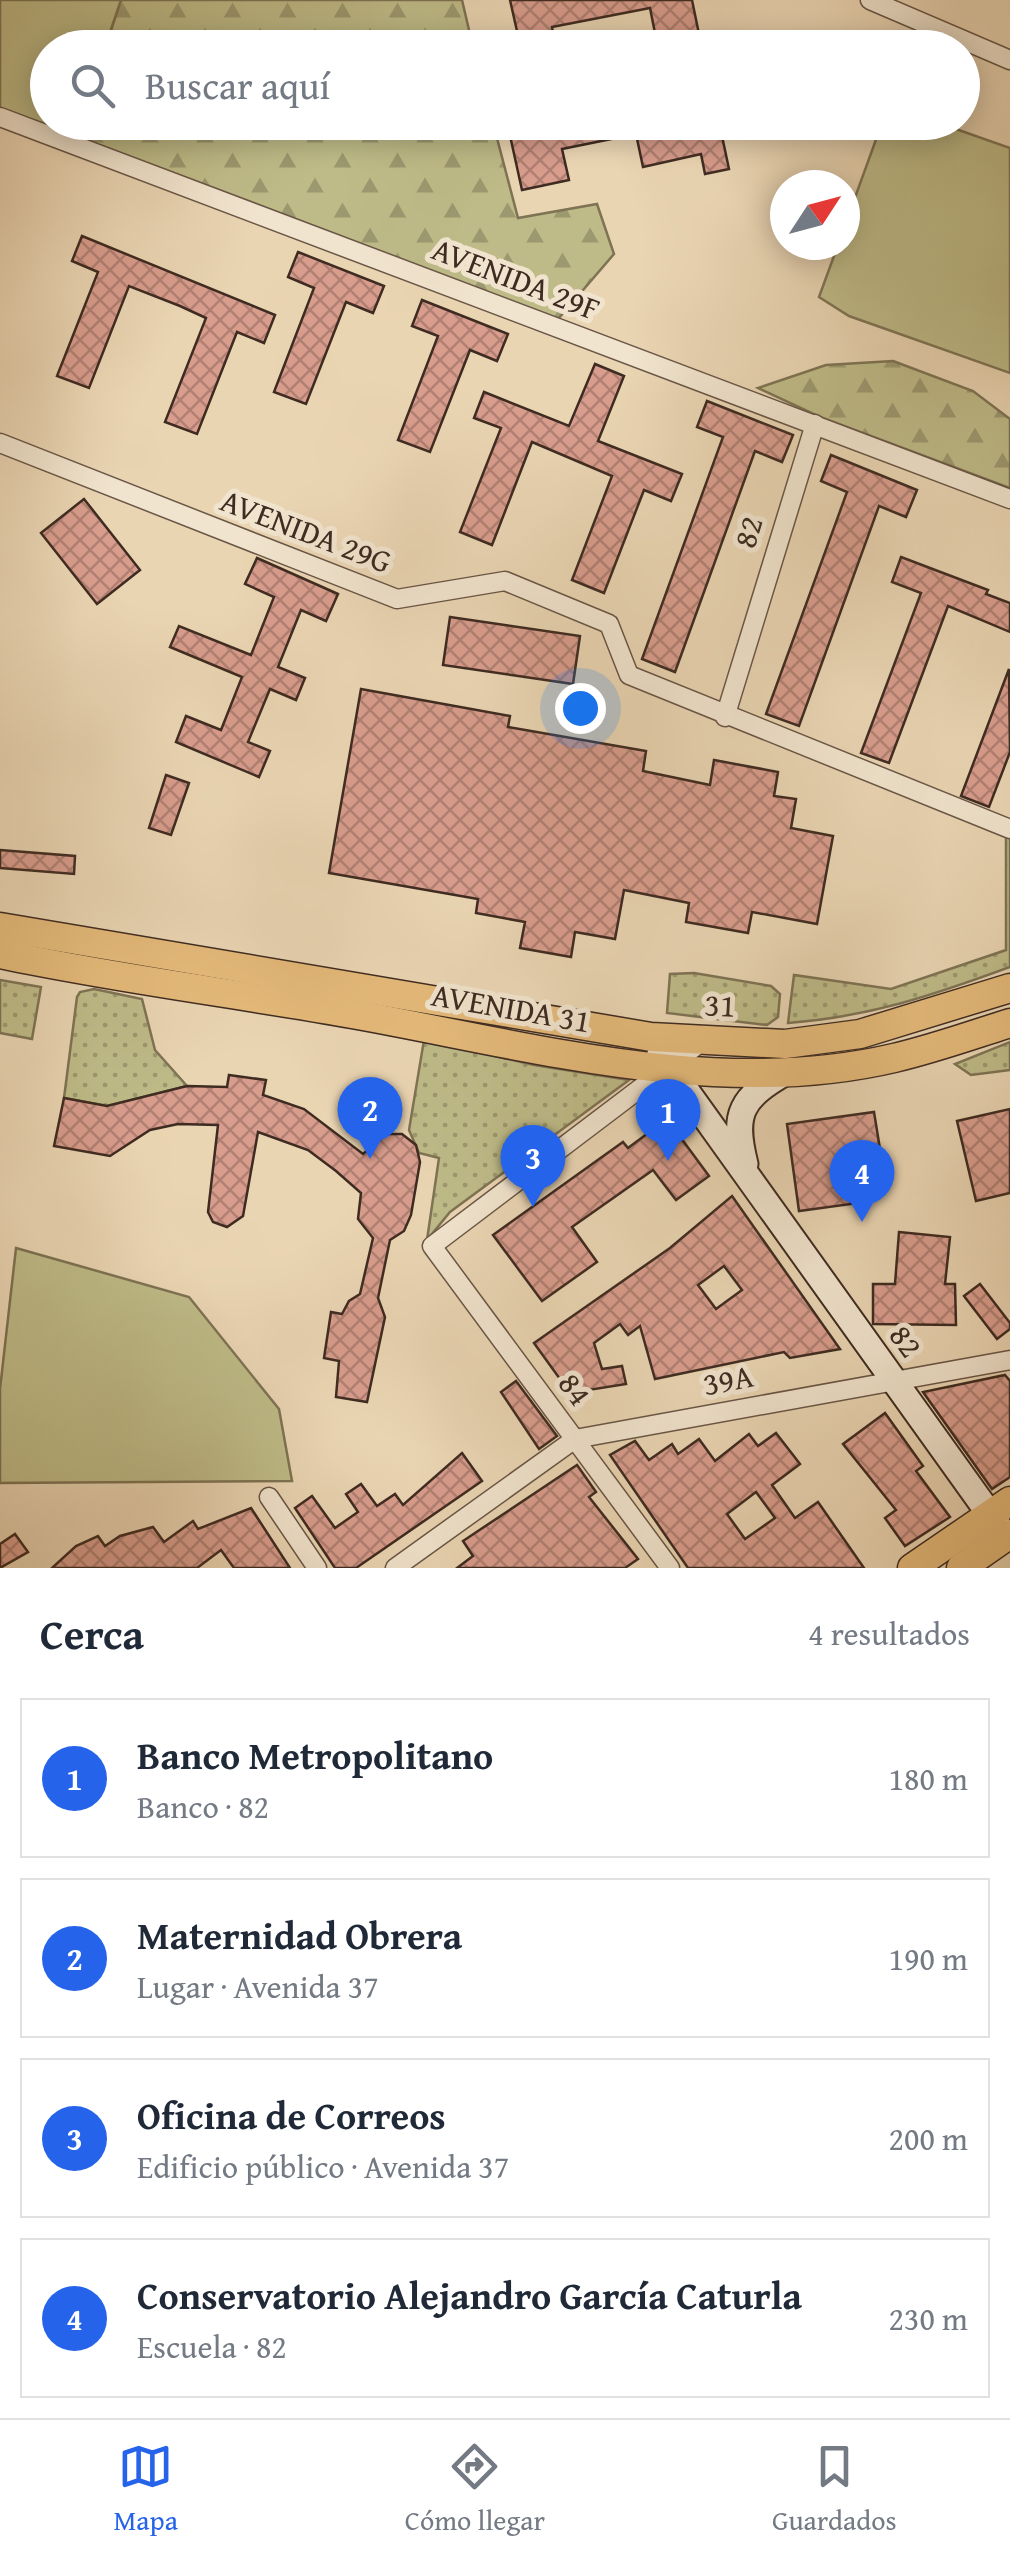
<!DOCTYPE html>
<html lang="es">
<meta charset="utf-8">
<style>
body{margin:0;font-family:"Gentium Book Plus",serif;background:#f2f2f3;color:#1f2937}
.compass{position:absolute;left:770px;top:170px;width:90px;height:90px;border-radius:50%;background:#fff;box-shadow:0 5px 25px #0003;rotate:54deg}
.you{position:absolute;left:580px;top:708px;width:35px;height:35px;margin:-25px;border:8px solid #fff;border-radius:50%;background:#1a73e8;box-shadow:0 0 0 15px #1a73e833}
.badge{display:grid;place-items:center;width:65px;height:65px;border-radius:50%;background:#2563eb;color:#fff;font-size:32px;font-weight:700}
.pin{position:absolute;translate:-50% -82px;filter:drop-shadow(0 2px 5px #0008)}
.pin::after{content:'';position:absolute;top:52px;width:35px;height:30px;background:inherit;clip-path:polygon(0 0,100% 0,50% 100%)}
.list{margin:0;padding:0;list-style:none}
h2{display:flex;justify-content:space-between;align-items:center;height:130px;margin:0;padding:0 40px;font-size:42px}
h2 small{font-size:32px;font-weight:400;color:#747a83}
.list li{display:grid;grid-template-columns:65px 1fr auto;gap:30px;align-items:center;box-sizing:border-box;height:160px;margin:0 20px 20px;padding:0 20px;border:2px solid #e0e1e3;border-radius:0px}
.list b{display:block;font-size:38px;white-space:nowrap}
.list p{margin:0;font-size:32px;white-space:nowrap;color:#747a83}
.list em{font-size:32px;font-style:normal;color:#747a83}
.icon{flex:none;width:55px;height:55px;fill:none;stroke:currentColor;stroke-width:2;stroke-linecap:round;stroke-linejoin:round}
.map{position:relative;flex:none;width:1010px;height:1568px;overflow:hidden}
.search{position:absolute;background:#fff;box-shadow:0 5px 25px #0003;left:30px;right:30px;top:30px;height:110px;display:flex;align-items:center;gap:25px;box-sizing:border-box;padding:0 35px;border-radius:55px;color:#747a83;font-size:38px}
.sheet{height:850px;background:#fff}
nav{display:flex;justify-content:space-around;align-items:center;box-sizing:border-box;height:140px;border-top:2px solid #e0e1e3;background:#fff;font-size:28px;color:#747a83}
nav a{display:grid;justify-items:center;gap:5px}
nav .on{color:#2563eb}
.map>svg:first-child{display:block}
</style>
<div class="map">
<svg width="1010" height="1568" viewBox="0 0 1010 1568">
<defs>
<pattern id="grass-dots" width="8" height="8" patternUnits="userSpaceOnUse" patternTransform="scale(2.5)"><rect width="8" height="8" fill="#bebb88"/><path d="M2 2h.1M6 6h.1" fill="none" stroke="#9c986f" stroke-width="1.8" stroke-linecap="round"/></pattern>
<pattern id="forest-firs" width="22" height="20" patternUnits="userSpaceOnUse" patternTransform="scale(2.5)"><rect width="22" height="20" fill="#bebb88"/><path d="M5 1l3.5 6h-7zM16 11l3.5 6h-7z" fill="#9c986f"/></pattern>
<pattern id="building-cross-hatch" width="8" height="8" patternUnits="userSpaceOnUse" patternTransform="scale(2.5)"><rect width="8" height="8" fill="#d99d8d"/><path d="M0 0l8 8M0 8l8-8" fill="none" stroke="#b18073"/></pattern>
</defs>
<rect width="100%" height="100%" fill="#ead5b3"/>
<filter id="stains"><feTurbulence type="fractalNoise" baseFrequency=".002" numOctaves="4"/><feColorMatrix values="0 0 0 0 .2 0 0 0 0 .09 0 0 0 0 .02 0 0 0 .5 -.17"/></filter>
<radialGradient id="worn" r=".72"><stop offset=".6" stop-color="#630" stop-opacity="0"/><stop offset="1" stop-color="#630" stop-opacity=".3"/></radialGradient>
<g fill="url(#grass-dots)" stroke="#7e7354" stroke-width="2.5">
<path d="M1006 827 1010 829V967C934 995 869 1017 788 1023L794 975 891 989 1006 950Z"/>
<path d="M694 973 771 986 780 994 778 1017 767 1025 667 1013 670 974Z"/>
<path d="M0 980 41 987 32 1039 0 1033Z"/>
<path d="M94 989 142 999 155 1050 187 1086 107 1106 64 1098 77 997 80 992Z"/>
<path d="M424 1040 534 1065 629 1080 450 1212 427 1240 439 1158 419 1153 409 1130Z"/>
<path d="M1010 1042V1070L971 1075 955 1064Z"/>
</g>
<g fill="url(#forest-firs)" stroke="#7e7354" stroke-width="2.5">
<path d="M121 0H462L473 47 105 48Z"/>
<path d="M79 123H493L518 218 597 204 614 254 553 325 72 144Z"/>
<path d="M893 361 973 391 1010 419V488L820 417 758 388 826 365Z"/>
</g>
<g fill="#bebb88" stroke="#7e7354" stroke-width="2.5">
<path d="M0 0H121L105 47 48 48V122L79 123 72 144 0 116Z"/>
<path d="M882 123H939L1010 148V373L849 316 819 297 838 245H845V225Z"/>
<path d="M16 1248 189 1297 279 1409 292 1481 0 1483V1389Z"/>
</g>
<g fill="url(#building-cross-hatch)" stroke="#3e2b21" stroke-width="2.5" fill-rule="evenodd">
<path d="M510 0H692L699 34 710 32 713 48H658L650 8 552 27 556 48H468L467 41 517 31Z"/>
<path d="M507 122H571L572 129 603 122H719L729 169 705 174 701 154 643 167 636 134 562 149 569 180 522 190Z"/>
<path d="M82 236 275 315 264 343 237 332 197 434 165 422 206 318 180 306 129 286 89 388 57 376 98 272 72 261Z"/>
<path d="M298 252 384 286 373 313 346 302 306 404 274 392 314 288 288 277Z"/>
<path d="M422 300 508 334 497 361 470 350 430 452 398 440 438 336 412 326Z"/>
<path d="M595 364 624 376 598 441 682 474 671 501 644 490 604 593 572 580 612 476 532 442 492 545 460 532 501 428 474 418 484 392 569 426Z"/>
<path d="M707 401 793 435 782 462 755 451 675 672 642 659 723 437 697 427Z"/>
<path d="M831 455 917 490 906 517 879 506 799 726 766 714 847 492 821 481Z"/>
<path d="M84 499 140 570 97 604 41 533Z"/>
<path d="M901 557 988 590 986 594 1010 603V632L948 606 889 763 861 753 921 593 892 582Z"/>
<path d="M257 558 338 594 326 621 301 610 278 667 305 678 296 700 270 689 248 742 270 751 259 777 176 742 186 716 221 730 242 677 170 647 179 626 251 655 274 597 245 584Z"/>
<path d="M450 617 580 636 573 684 443 665Z"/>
<path d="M1009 669 1010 752 989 807 961 796Z"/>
<path d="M361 689 510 716 508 727 646 751 643 771 710 785 714 760 778 772 774 796 796 799 791 828 833 836 817 924 752 912 748 933 686 922 689 903 624 890 615 939 575 932 571 957 520 948 525 922 476 913 478 899 329 873Z"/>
<path d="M166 775 189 783 171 835 149 828Z"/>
<path d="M0 850 75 856 74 874 0 868Z"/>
<path d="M229 1075 266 1080 263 1095 304 1109 363 1154 386 1134H402L416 1145 420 1162 411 1215 404 1231 390 1240 378 1298 385 1317 367 1402 336 1397 339 1361 324 1358 331 1312 342 1314 349 1301 360 1294 373 1238 358 1219 361 1193 336 1171 308 1150 258 1132 243 1216 227 1227 213 1222 208 1212 218 1125 178 1124 150 1130 110 1156 54 1146 64 1098 107 1106 187 1086 227 1087Z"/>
<path d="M1010 1109V1193L976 1201 957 1121Z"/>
<path d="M874 1112 880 1149 844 1154 851 1204 799 1211 787 1124Z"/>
<path d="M667 1119 709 1176 676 1200 653 1170 572 1227 597 1262 542 1301 493 1235 623 1142 628 1148Z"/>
<path d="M732 1196 840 1349 790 1358 784 1352 655 1379 640 1326 628 1335 620 1324 594 1343 602 1369 622 1366 626 1384 570 1393 534 1343 670 1248ZM724 1266 742 1290 716 1309 698 1285Z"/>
<path d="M899 1232 950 1237 945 1284H955L956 1325 873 1324V1284H895Z"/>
<path d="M980 1284 1010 1323V1329L997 1339 964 1296Z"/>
<path d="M1005 1375 1010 1381V1477L992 1489 923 1392Z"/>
<path d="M516 1381 557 1436 539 1449 501 1392Z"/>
<path d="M885 1413 923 1466 916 1471 950 1517 905 1546 885 1518 896 1510 843 1444Z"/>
<path d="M776 1433 800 1464 772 1485 795 1518 818 1502 864 1568H688L610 1455 635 1441 649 1460 672 1444 678 1454 699 1439 715 1461 749 1434 758 1446ZM756 1492 775 1518 745 1539 727 1514Z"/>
<path d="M462 1453 482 1481 356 1568H335L295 1508 312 1496 335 1528 358 1512 346 1494 361 1484 377 1506 395 1494 403 1505Z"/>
<path d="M577 1465 596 1492 589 1497 638 1559 625 1568H457L473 1556 463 1541Z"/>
<path d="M251 1508 290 1568H234L221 1550 197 1568H52L76 1546 98 1536 105 1546 120 1536 153 1527 164 1542 193 1521 198 1529Z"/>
<path d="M15 1534 28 1552 0 1568V1544Z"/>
</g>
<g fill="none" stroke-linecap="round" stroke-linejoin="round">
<g stroke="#695646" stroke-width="21">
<g id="street">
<path d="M870 0 1010 60"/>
<path d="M0 117 1010 499"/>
<path d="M0 443 397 599 505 581 609 624 629 675 1010 829"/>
<path d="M725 717 815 424"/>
<path d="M269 1497 317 1568"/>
<path d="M395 1568 575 1439 1010 1360"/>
<path d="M670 1568 432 1246 704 1040"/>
</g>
</g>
<g stroke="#3e2b21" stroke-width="29">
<g id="secondary">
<path d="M660 1054 1001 1530"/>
<path d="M745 1164C732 1113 741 1098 786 1072"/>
</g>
</g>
<g stroke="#3e2b21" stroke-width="31">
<g id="primary">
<path d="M0 927 651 1037 785 1044 860 1034 1010 988"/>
<path d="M0 954C117 979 235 993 352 1014 527 1045 715 1100 894 1058 933 1049 972 1035 1010 1023"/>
<path d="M912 1568 1010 1501"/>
<path d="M961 1568 1010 1534"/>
</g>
</g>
<use href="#street" stroke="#f1e4ce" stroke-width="18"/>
<use href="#secondary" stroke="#f1e4ce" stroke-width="25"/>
<use href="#primary" stroke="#e5ba7a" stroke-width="28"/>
</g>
<g text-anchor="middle" stroke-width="10" stroke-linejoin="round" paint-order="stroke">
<g font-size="32" fill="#3e2b21" stroke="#f1e4ce">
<text transform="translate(516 279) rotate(21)" y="11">AVENIDA 29F</text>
<text transform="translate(306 531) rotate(21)" y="11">AVENIDA 29G</text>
<text transform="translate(748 532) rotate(-73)" y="11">82</text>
<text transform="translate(720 1005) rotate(3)" y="11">31</text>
<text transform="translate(511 1008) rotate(10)" y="11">AVENIDA 31</text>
<text transform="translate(906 1341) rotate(54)" y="11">82</text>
<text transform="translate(728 1380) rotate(-11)" y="11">39A</text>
<text transform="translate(575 1389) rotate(54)" y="11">84</text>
</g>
</g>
<rect width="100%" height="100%" filter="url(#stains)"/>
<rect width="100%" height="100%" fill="url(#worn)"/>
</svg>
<svg class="compass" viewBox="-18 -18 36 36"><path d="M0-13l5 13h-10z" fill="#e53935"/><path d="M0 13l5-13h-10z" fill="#747a83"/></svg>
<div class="you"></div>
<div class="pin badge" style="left:668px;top:1161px">1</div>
<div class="pin badge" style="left:370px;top:1159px">2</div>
<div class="pin badge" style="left:533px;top:1207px">3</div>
<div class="pin badge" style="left:862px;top:1222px">4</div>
<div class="search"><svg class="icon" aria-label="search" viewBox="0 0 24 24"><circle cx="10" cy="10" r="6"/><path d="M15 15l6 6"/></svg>Buscar aquí</div>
</div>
<section class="sheet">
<h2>Cerca<small>4 resultados</small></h2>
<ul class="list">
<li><span class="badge">1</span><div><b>Banco Metropolitano</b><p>Banco · 82</p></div><em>180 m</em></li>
<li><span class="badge">2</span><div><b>Maternidad Obrera</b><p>Lugar · Avenida 37</p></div><em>190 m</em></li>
<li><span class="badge">3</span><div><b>Oficina de Correos</b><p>Edificio público · Avenida 37</p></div><em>200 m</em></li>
<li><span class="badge">4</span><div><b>Conservatorio Alejandro García Caturla</b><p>Escuela · 82</p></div><em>230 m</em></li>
</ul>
</section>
<nav>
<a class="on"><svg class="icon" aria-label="map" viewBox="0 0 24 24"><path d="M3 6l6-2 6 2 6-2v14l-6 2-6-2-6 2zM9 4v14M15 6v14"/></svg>Mapa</a>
<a><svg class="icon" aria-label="directions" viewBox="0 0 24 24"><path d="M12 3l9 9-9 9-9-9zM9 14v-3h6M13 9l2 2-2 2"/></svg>Cómo llegar</a>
<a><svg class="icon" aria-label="saved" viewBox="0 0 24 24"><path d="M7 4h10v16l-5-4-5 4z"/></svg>Guardados</a>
</nav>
